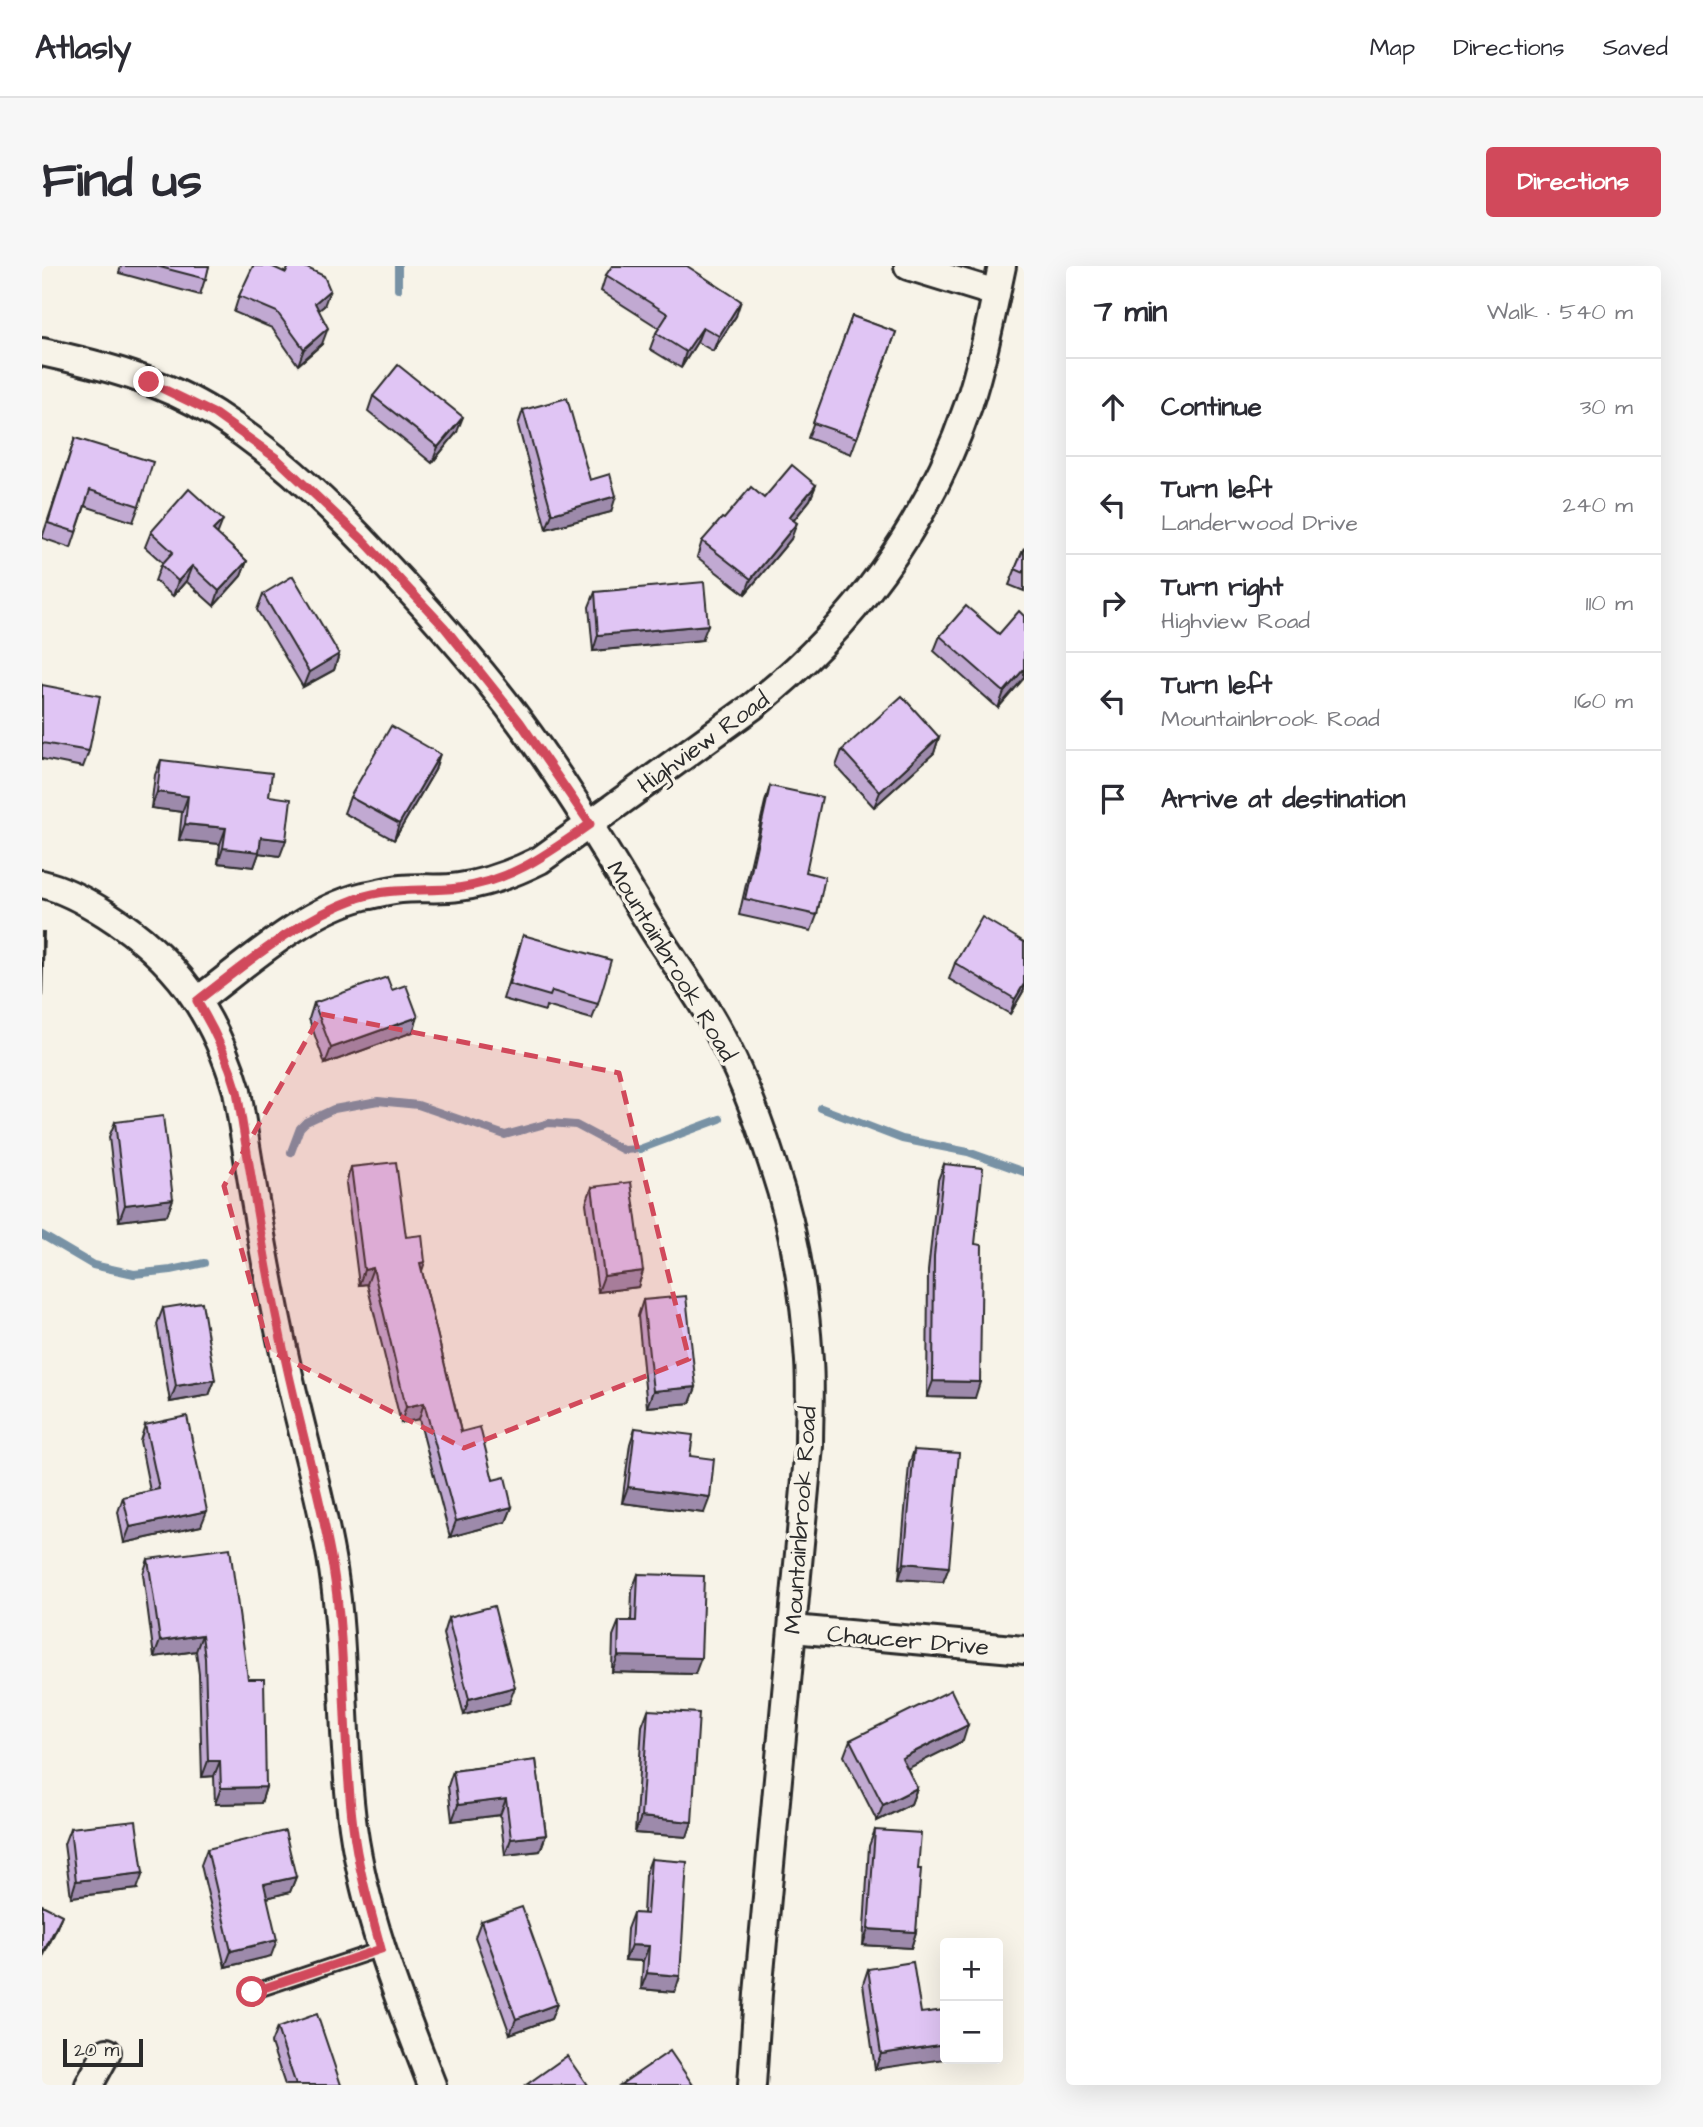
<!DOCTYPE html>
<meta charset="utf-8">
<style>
body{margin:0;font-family:"Architects Daughter",sans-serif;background:#f7f7f7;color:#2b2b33}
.controls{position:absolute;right:21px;bottom:21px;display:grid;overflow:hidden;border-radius:7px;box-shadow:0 7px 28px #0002}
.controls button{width:63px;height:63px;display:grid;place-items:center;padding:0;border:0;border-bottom:2px solid #e1e1e2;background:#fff;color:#2b2b33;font:35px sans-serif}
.scale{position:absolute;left:21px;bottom:18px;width:80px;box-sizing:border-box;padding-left:7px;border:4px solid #2b2b2b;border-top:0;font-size:19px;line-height:24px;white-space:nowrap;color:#2b2b2b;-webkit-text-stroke:5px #f7f3e8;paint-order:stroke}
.stop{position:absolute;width:21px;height:21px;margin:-16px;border:5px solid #d1495b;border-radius:50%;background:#fff}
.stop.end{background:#d1495b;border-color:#fff;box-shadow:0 2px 7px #0008}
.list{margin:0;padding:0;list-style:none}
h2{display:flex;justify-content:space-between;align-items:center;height:91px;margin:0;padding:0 28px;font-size:30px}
h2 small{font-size:23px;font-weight:400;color:#7c7c81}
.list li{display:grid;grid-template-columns:46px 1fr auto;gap:21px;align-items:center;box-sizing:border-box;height:98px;padding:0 28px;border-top:2px solid #e1e1e2}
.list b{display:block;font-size:26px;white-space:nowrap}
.list p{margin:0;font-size:23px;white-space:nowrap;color:#7c7c81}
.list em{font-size:23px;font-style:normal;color:#7c7c81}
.icon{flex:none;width:38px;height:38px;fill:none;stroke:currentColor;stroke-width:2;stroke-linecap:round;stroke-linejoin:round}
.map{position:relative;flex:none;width:982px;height:1819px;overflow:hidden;border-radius:7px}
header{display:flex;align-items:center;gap:42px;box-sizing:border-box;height:98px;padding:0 35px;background:#fff;border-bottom:2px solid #e1e1e2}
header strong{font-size:33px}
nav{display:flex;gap:38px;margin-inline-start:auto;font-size:24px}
.intro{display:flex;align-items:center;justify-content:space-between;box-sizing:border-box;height:168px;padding:0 42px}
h1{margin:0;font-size:49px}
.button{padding:18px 32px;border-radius:7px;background:#d1495b;color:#fff;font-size:24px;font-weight:700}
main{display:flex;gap:42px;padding:0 42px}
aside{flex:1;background:#fff;border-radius:7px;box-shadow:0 7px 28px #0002}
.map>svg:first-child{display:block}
</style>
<header>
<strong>Atlasly</strong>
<nav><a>Map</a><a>Directions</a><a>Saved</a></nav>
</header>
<div class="intro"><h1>Find us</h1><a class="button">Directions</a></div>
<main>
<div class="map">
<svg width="982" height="1819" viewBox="0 0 982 1819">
<rect width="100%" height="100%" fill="#f7f3e8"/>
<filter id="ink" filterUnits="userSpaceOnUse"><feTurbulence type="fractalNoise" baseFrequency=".0143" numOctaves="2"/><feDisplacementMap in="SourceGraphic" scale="14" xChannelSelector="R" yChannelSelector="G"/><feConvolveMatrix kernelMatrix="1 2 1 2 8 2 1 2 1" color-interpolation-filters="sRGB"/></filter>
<g filter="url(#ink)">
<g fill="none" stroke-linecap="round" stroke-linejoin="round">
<g stroke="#7892a5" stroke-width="8">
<path d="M356 0V23"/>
<path d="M779 842 860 873 926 886 982 906"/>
<path d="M249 886 258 862 264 856 292 843 336 835 376 839 463 869 507 857 534 859 581 884 598 883 678 853"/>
<path d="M0 969 51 999 92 1008 129 1004 162 997"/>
</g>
<g stroke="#2b2b2b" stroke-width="18">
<path id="service" d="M210 1726 339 1683"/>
</g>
<g stroke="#2b2b2b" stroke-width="32">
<g id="minor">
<path d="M866 0 954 27"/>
<path d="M0 86C60 99 121 115 173 148 237 189 293 243 344 299 391 349 437 400 478 456 525 519 564 586 605 653 627 690 653 723 674 761 698 804 716 852 731 899 752 961 763 1030 767 1095 769 1123 767 1152 767 1180L716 1728 710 1819"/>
<path d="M0 618C22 623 45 636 64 648 133 692 172 746 195 825 210 916 224 1007 244 1096 259 1165 280 1233 291 1303 304 1388 299 1476 311 1561 324 1653 357 1733 390 1819"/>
<path d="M155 735C203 699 263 644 322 630 334 628 347 624 359 623 378 621 398 624 417 621 446 617 472 607 498 594L711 440C810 362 885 260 926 140 941 95 950 47 960 0"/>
<path d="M751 1363 982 1384"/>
<path d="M47 1819 65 1786"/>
</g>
</g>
<use href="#service" stroke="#f7f3e8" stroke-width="12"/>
<use href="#minor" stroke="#f7f3e8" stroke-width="26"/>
</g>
<g fill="#c1a9d2" stroke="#2b2b2b" stroke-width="2">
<path d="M79 0H167L158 29 77 7Z"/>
<path d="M564 9 694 50 671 85 655 76 639 102 608 83 614 67 617 62 559 25Z"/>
<path d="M197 30 282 40 277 44 280 78 256 99 230 62 192 46Z"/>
<path d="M810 50 854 66 809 188 766 172Z"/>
<path d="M331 130 415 166 390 197 326 145Z"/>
<path d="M481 144 548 214 569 246 504 263 476 159Z"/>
<path d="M33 172 97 240 91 256 43 240 29 282 0 272Z"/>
<path d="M774 219 768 234 751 255 749 273 703 328 655 291 660 275 682 253 722 232Z"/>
<path d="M109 266 176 269 205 295 199 310 172 340 144 315 131 330 113 315 119 299 121 297 103 281Z"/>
<path d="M982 282V325L967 319Z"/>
<path d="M553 326 660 374 551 385 547 341Z"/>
<path d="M221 328 297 388 292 404 261 421 215 344Z"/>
<path d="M898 370 982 412 956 442 892 385Z"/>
<path d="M0 419 47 485 41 501 0 493Z"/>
<path d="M897 471 892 487 832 541 794 500 800 484Z"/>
<path d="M119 494 227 530 238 590 217 587 212 601 176 597 178 578 137 574 140 546 109 542 113 509Z"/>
<path d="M393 504 352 574 302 547 308 531Z"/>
<path d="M728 520 764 606 775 649 769 665 697 649 723 536Z"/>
<path d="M481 669 556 738 550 753 504 740 503 745 461 733Z"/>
<path d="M913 697 982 724 968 748 907 713Z"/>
<path d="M350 724 371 766 283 798 267 753 272 737Z"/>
<path d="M73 856 131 933 125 949 77 955 67 871Z"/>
<path d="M902 898 933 978V1132L885 1131 886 1005 896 914Z"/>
<path d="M309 901 364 971 380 1005 419 1166 470 1241 464 1256 408 1271 377 1153 359 1157 325 1018 317 1019 304 917Z"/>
<path d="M550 921 601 1005 596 1021 556 1026 544 937Z"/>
<path d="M601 1034 654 1121 648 1137 605 1141 596 1050Z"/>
<path d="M121 1042 173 1114 167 1129 128 1136 115 1058Z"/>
<path d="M103 1159 159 1260 82 1277 76 1246 81 1231 108 1225 98 1175Z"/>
<path d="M593 1162 648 1190 662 1247 580 1237 588 1178Z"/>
<path d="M872 1184 907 1301 901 1316 857 1313 867 1199Z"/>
<path d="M106 1293 206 1413 224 1521 219 1537 173 1538 172 1510 160 1511 157 1408 154 1385 112 1391 101 1308Z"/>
<path d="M596 1308 653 1408 570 1406 571 1370 577 1355H589L590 1324Z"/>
<path d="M406 1352 467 1437 422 1449 401 1368Z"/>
<path d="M606 1444 645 1571 593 1567 600 1460Z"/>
<path d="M808 1474 921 1475 865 1502 875 1522 869 1538 835 1555 802 1490Z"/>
<path d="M494 1494 504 1569 498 1585 463 1589 458 1549 410 1555 406 1520 411 1505Z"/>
<path d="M28 1562 95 1623 29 1631 22 1578Z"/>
<path d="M833 1564 876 1603 874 1666 869 1682 821 1679 827 1580Z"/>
<path d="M165 1583 254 1611 248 1626 225 1632 229 1690 183 1701 159 1599Z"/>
<path d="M609 1593 638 1710 633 1726 599 1723 601 1695 583 1694 585 1663 591 1647 601 1648 603 1609Z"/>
<path d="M439 1655 515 1738 509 1753 468 1768 433 1671Z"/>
<path d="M826 1703 879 1747 833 1803 821 1718Z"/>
<path d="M235 1762 299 1819H243L229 1777Z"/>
</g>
<g fill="#9d8aab" stroke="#2b2b2b" stroke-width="2">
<path d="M288 24 282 40 267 52 273 37Z"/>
<path d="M699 35 694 50 671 85 677 70Z"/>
<path d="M661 61 655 76 639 102 644 86Z"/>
<path d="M286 62 280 78 256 99 262 83Z"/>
<path d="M421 151 415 166 390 197 396 181Z"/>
<path d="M774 219 768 234 741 267 747 251Z"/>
<path d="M574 230 569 246 504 263 510 248Z"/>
<path d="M181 254 175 269 171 264Z"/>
<path d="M755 257 749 273 703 328 709 313Z"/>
<path d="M205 295 199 310 172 340 177 325Z"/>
<path d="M150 300 144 315 131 330 136 315Z"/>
<path d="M666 359 660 374 551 385 556 369Z"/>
<path d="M297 388 292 404 261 421 267 406Z"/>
<path d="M982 403V412L956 442 962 426Z"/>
<path d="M897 471 892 487 832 541 838 526Z"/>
<path d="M398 488 393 504 352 574 357 558Z"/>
<path d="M115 526 146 530 140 546 109 542Z"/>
<path d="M143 558 184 562 178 578 137 574Z"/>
<path d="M219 571 244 574 238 590 217 587 212 601 176 597 181 582Z"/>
<path d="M982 718V724L968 748 973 733Z"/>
<path d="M376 751 371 766 283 798 289 782Z"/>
<path d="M131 933 125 949 77 955 83 939Z"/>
<path d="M383 996 378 1011V997Z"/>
<path d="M331 1002 325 1018 317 1019 322 1004Z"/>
<path d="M601 1005 596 1021 556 1026 562 1010Z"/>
<path d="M173 1114 167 1129 128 1136 134 1120Z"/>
<path d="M891 1115 938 1116 933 1132 885 1131Z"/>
<path d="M654 1121 648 1137 605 1141 611 1125Z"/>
<path d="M382 1137 377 1153 359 1157 364 1141Z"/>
<path d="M586 1221 668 1231 662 1247 580 1237Z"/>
<path d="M470 1241 464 1256 408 1271 414 1255Z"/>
<path d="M165 1245 159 1260 82 1277 88 1261Z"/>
<path d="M862 1297 907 1301 901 1316 857 1313Z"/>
<path d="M160 1369 154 1385 112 1391 118 1375Z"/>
<path d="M576 1390 659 1392 653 1408 570 1406Z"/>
<path d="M473 1421 467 1437 422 1449 427 1433Z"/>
<path d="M926 1459 921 1475 855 1508 860 1492Z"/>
<path d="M166 1495H178L172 1510 160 1511Z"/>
<path d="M224 1521 219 1537 173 1538 179 1522Z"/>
<path d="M875 1522 869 1538 835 1555 841 1539Z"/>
<path d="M464 1533 458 1549 410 1555 416 1539Z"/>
<path d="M599 1551 650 1556 645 1571 593 1567Z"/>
<path d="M504 1569 498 1585 463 1589 469 1573Z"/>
<path d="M101 1607 95 1623 29 1631 34 1615Z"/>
<path d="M254 1611 248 1626 216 1634 222 1618Z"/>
<path d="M20 1649 14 1664 0 1693V1689Z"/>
<path d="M826 1663 874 1666 869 1682 821 1679Z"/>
<path d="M235 1674 229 1690 183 1701 189 1685Z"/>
<path d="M589 1679 607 1680 601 1695 583 1694Z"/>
<path d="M605 1707 638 1710 633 1726 599 1723Z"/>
<path d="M515 1738 509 1753 468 1768 474 1753Z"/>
<path d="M903 1778V1793L833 1803 839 1788Z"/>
</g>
<g fill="#e0c5f4" stroke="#2b2b2b" stroke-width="2">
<path d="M114 0H167L164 13Z"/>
<path d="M211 0H229L244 7 247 0H261L282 10 288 24 273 37 286 62 262 83 235 46 197 30Z"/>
<path d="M570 0H645L699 35 677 70 661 61 644 86 614 67 626 48 564 9Z"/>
<path d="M810 50 854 66 815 172 771 157Z"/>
<path d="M356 99 421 151 396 181 331 130Z"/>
<path d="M525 132 548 214 568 208 574 230 510 248 481 144Z"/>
<path d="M33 172 111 196 97 240 48 224 34 266 6 257Z"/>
<path d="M750 199 774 219 747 251 755 257 709 313 660 275 680 252 682 253 709 221 722 232Z"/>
<path d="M147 223 181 254 171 264 205 295 177 325 150 300 136 315 119 299 131 286 109 266Z"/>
<path d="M982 282V307L973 303Z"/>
<path d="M251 310 297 388 267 406 221 328Z"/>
<path d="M662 316 666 359 556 369 553 326Z"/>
<path d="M924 340 957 368 977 345 982 350V403L962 426 898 370Z"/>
<path d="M0 419 58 430 47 485 0 477Z"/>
<path d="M860 430 897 471 838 526 800 484Z"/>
<path d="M349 460 398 488 357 558 308 531Z"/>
<path d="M119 494 230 507 227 530 249 533 244 574 219 571 217 586 181 582 184 562 143 558 146 530 115 526Z"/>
<path d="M728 520 780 531 764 606 783 611 775 649 703 633Z"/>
<path d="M940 651 982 676V718L973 733 913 697Z"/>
<path d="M0 666H2L0 733Z"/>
<path d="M481 669 569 694 556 738 510 725 508 730 467 718Z"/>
<path d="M345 711 350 724 364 719 376 751 289 782 272 737Z"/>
<path d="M121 850 131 933 83 939 73 856Z"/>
<path d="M354 896 364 971 380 969 383 996 378 997 419 1166 438 1161 451 1214 463 1211 470 1241 414 1255 382 1137 364 1141 331 1002 322 1004 309 901Z"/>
<path d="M902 898 941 902 933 978 940 979 938 1116 891 1115 892 990Z"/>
<path d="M589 916 601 1005 562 1010 550 921Z"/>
<path d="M644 1030 654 1121 611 1125 601 1034Z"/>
<path d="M160 1036 173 1114 134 1120 121 1042Z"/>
<path d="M145 1150 165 1245 88 1261 81 1231 117 1223 103 1159Z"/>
<path d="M593 1162 651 1169 648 1190 672 1193 668 1231 586 1221Z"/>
<path d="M872 1184 917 1187 907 1301 862 1297Z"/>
<path d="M188 1282 206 1413H222L224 1521 179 1522 178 1495H166L163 1392 160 1369 118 1375 106 1293Z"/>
<path d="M596 1308 662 1310 659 1392 576 1390 577 1355H594Z"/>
<path d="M452 1340 473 1421 427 1433 406 1352Z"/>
<path d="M909 1424 926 1459 860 1492 875 1522 841 1539 808 1474Z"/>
<path d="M606 1444 657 1447 650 1556 599 1551Z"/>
<path d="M494 1494 504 1569 469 1573 464 1533 416 1539 411 1505Z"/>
<path d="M94 1555 101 1607 34 1615 28 1562Z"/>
<path d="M833 1564 879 1567 876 1603H879L874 1666 826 1663Z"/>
<path d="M243 1565 254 1611 222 1618 235 1674 189 1685 165 1583Z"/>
<path d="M609 1593 645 1596 638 1710 605 1707 607 1680 589 1679 591 1647 605 1648Z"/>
<path d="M0 1639 20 1649 0 1689Z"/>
<path d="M480 1641 515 1738 474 1753 439 1655Z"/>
<path d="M871 1696 879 1747 903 1744V1778L839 1788 826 1703Z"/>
<path d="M275 1748 299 1819H254L235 1762Z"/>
<path d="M628 1785 651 1819H578Z"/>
<path d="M525 1790 545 1819H484Z"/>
</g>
</g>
<g fill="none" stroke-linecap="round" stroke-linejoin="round" filter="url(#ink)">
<path stroke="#d1495b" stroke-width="9" d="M107 116 173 148 234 192 321 274 403 362 478 456 548 558C505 588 470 615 416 622 382 626 349 621 316 632 255 654 206 696 155 735 172 763 186 793 195 825 210 916 224 1006 244 1096 259 1165 279 1232 291 1302 305 1387 300 1474 311 1560 316 1602 328 1642 339 1683L210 1726"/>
</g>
<path fill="#d1495b" fill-opacity="0.2" stroke="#d1495b" stroke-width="5" stroke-dasharray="14 9" stroke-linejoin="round" d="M279 748 577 807 647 1093 422 1182 227 1084 182 920Z"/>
<g text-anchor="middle" stroke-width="7" stroke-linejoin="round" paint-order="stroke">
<g font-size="24" fill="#2b2b2b" stroke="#f7f3e8">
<text transform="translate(661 476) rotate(-36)" y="8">Highview Road</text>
<text transform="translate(630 695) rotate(59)" y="8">Mountainbrook Road</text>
<text transform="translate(758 1254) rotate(-86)" y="8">Mountainbrook Road</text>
<text transform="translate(866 1374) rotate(5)" y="8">Chaucer Drive</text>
</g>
</g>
</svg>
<div class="controls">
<button>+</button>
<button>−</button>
</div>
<div class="scale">20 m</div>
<div class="stop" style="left:210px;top:1726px"></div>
<div class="stop end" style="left:107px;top:116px"></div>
</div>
<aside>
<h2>7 min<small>Walk · 540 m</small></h2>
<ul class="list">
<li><svg class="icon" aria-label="ahead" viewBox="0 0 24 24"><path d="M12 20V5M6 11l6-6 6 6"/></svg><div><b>Continue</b></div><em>30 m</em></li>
<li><svg class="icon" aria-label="left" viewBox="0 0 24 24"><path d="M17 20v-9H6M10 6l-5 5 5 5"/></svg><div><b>Turn left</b><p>Landerwood Drive</p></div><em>240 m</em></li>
<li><svg class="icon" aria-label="right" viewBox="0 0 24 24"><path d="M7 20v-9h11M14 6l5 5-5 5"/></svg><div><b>Turn right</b><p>Highview Road</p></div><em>110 m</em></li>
<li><svg class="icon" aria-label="left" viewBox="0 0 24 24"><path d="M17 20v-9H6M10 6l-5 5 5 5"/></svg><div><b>Turn left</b><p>Mountainbrook Road</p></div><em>160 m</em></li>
<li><svg class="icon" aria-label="arrive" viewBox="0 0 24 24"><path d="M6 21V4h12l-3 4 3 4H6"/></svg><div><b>Arrive at destination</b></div></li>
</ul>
</aside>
</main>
